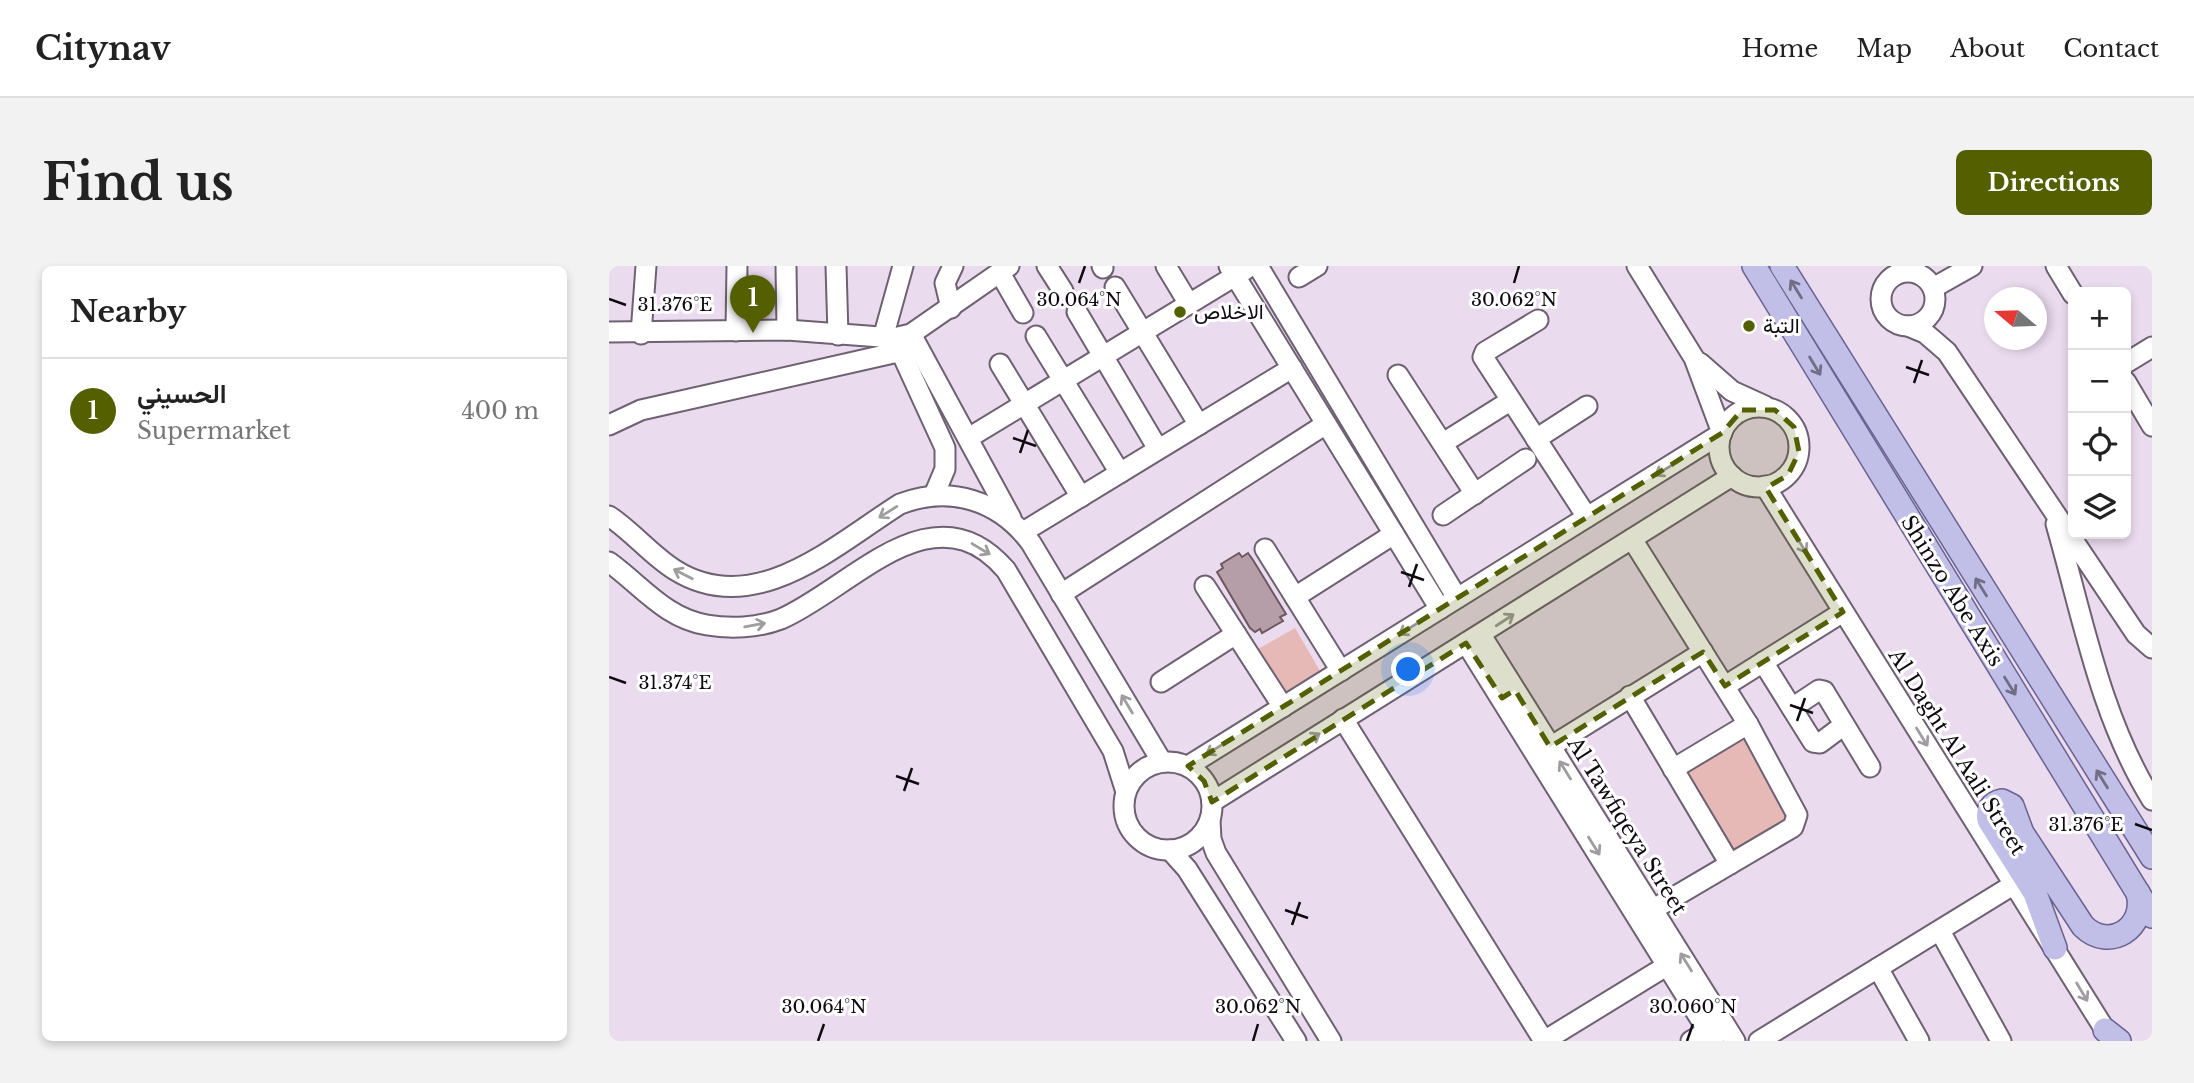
<!DOCTYPE html>
<meta charset="utf-8">
<style>
body{margin:0;font-family:"Libre Baskerville",Vazirmatn,serif;background:#f2f2f2;color:#222}
.controls{position:absolute;right:21px;top:21px;display:grid;overflow:hidden;border-radius:10px;box-shadow:0 4px 10px #0003}
.controls button{width:63px;height:63px;display:grid;place-items:center;padding:0;border:0;border-bottom:2px solid #e0e0e0;background:#fff;color:#222;font:35px sans-serif}
.compass{position:absolute;left:1375px;top:21px;width:63px;height:63px;border-radius:50%;background:#fff;box-shadow:0 4px 10px #0003;rotate:289deg}
.you{position:absolute;left:800px;top:404px;width:24px;height:24px;margin:-18px;border:5px solid #fff;border-radius:50%;background:#1a73e8;box-shadow:0 0 0 10px #1a73e833}
.badge{display:grid;place-items:center;width:46px;height:46px;border-radius:50%;background:#546000;color:#fff;font-size:23px;font-weight:700}
.pin{position:absolute;translate:-50% -58px;filter:drop-shadow(0 2px 4px #0008)}
.pin::after{content:'';position:absolute;top:37px;width:24px;height:21px;background:inherit;clip-path:polygon(0 0,100% 0,50% 100%)}
.list{margin:0;padding:0;list-style:none}
h2{display:flex;justify-content:space-between;align-items:center;height:91px;margin:0;padding:0 28px;font-size:30px}
h2 small{font-size:23px;font-weight:400;color:#767676}
.list li{display:grid;grid-template-columns:46px 1fr auto;gap:21px;align-items:center;box-sizing:border-box;height:105px;padding:0 28px;border-top:2px solid #e0e0e0}
.list b{display:block;font-size:26px;white-space:nowrap}
.list p{margin:0;font-size:23px;white-space:nowrap;color:#767676}
.list em{font-size:23px;font-style:normal;color:#767676}
.icon{flex:none;width:38px;height:38px;fill:none;stroke:currentColor;stroke-width:2;stroke-linecap:round;stroke-linejoin:round}
.map{position:relative;flex:none;width:1543px;height:775px;overflow:hidden;border-radius:10px}
header{display:flex;align-items:center;gap:42px;box-sizing:border-box;height:98px;padding:0 35px;background:#fff;border-bottom:2px solid #e0e0e0}
header strong{font-size:33px}
nav{display:flex;gap:38px;margin-inline-start:auto;font-size:24px}
.intro{display:flex;align-items:center;justify-content:space-between;box-sizing:border-box;height:168px;padding:0 42px}
h1{margin:0;font-size:49px}
.button{padding:18px 32px;border-radius:10px;background:#546000;color:#fff;font-size:24px;font-weight:700}
main{display:flex;gap:42px;padding:0 42px}
aside{flex:1;background:#fff;border-radius:10px;box-shadow:0 4px 10px #0003}
.map>svg:first-child{display:block}
</style>
<header>
<strong>Citynav</strong>
<nav><a>Home</a><a>Map</a><a>About</a><a>Contact</a></nav>
</header>
<div class="intro"><h1>Find us</h1><a class="button">Directions</a></div>
<main>
<aside>
<h2>Nearby<small></small></h2>
<ul class="list">
<li><span class="badge">1</span><div><b>الحسيني</b><p>Supermarket</p></div><em>400 m</em></li>
</ul>
</aside>
<div class="map">
<svg width="1543" height="775" viewBox="0 0 1543 775">
<rect width="100%" height="100%" fill="#ebdbef"/>
<g fill="#e6b9b7">
<path d="M686 362 711 405 674 427 649 383Z"/>
<path d="M1133 467 1184 551 1125 587 1075 503Z"/>
</g>
<path fill="#b69ea8" stroke="#6d5761" stroke-width="2" d="M630 287 633 291 639 287 644 294 677 348 671 351 674 355 653 367 651 363 646 366 641 362 608 306 614 302 612 298Z"/>
<g fill="none" stroke-linecap="round" stroke-linejoin="round">
<g stroke="#6e6172" stroke-width="23">
<g id="minor">
<path d="M177 0 178 64"/>
<path d="M227 0 229 69"/>
<path d="M438 0 454 25"/>
<path d="M493 0 494 2"/>
<path d="M557 0 580 38"/>
<path d="M620 0 831 343"/>
<path d="M649 0 848 332"/>
<path d="M1447 0 1464 28"/>
<circle cx="1299" cy="33" r="27"/>
<path d="M391 7 414 47"/>
<path d="M690 11 708 0"/>
<path d="M506 21 590 159"/>
<path d="M1324 22 1363 0"/>
<path d="M342 42 336 17 344 0"/>
<path d="M468 46 549 183"/>
<path d="M929 54 876 86 874 91 978 251"/>
<path d="M1299 60 1316 67 1338 86 1527 368 1543 382"/>
<path d="M127 65 128 0"/>
<path d="M0 66 178 64 285 72 302 68 400 0"/>
<path d="M32 68 37 0"/>
<path d="M302 68 402 252"/>
<path d="M427 70 511 207"/>
<path d="M274 72 294 0"/>
<path d="M286 73 336 182V203L325 229"/>
<path d="M1091 97 1123 125 1156 140"/>
<path d="M1517 97 1543 81"/>
<path d="M391 98 472 231"/>
<path d="M789 109 866 228"/>
<path d="M1517 116 1543 160"/>
<circle cx="1150" cy="181" r="40"/>
<path d="M0 159 32 144 289 86"/>
<path d="M361 171 636 4"/>
<path d="M927 173 978 140"/>
<path d="M834 177 901 135"/>
<path d="M1156 220 1503 775"/>
<path d="M834 249 917 193"/>
<path d="M0 250C24 266 42 289 66 304 146 354 226 279 291 238 341 219 390 234 422 277L553 496"/>
<path d="M1447 258C1474 352 1491 450 1543 534"/>
<path d="M414 266 683 102"/>
<path d="M1023 273 1139 458 1188 549 1184 561 1043 644"/>
<path d="M656 283 732 405"/>
<path d="M0 296C33 320 56 352 98 359 121 363 149 362 172 353 243 322 324 219 397 304L504 485 517 526"/>
<path d="M596 320 674 441"/>
<path d="M452 328 717 158"/>
<path d="M686 331 785 268"/>
<path d="M872 369 1126 775"/>
<path d="M857 377 1105 775"/>
<path d="M1154 396 1204 476 1211 477 1235 459"/>
<path d="M552 416 627 368"/>
<path d="M1116 420 1234 346"/>
<path d="M1021 430 1121 598"/>
<path d="M1183 442 1210 424 1215 425 1261 501"/>
<path d="M734 453 935 775"/>
<path d="M941 481 1094 386"/>
<circle cx="559" cy="540" r="44"/>
<path d="M579 500 1113 167 1085 92 1028 0"/>
<path d="M1064 503 1139 458"/>
<path d="M603 536 1123 210"/>
<path d="M601 554 602 573 607 587 722 775"/>
<path d="M561 584 578 603 687 775"/>
<path d="M1331 665 1392 775"/>
<path d="M1269 702 1310 775"/>
<path d="M935 775 1059 699"/>
<path d="M1082 775 1099 765"/>
<path d="M1150 775 1404 619"/>
</g>
</g>
<g stroke="#686391" stroke-width="26">
<g id="major">
<path d="M1145 0 1543 650"/>
<path d="M1173 0 1543 591"/>
<path d="M1446 682 1426 627 1380 554C1378 544 1383 537 1393 535L1403 540 1413 567 1474 660C1500 686 1538 662 1529 627"/>
<path d="M1496 764 1510 775"/>
</g>
</g>
<use href="#minor" stroke="#fff" stroke-width="19"/>
<use href="#major" stroke="#c1bee7" stroke-width="23"/>
</g>
<defs><path id="oneway-shaft" d="M-6 0H5M1.5-3L5.5 0L1.5 3" fill="none" stroke-width="1.6" stroke-linecap="round" stroke-linejoin="round" transform="scale(1.75)"/></defs>
<g stroke="#716d86">
<use href="#oneway-shaft" transform="translate(1187 23) rotate(-122)"/>
<use href="#oneway-shaft" transform="translate(1206 100) rotate(59)"/>
<use href="#oneway-shaft" transform="translate(1372 321) rotate(-122)"/>
<use href="#oneway-shaft" transform="translate(1401 420) rotate(58)"/>
<use href="#oneway-shaft" transform="translate(1493 513) rotate(-122)"/>
</g>
<g stroke="#9f9d9f">
<use href="#oneway-shaft" transform="translate(1055 204) rotate(148)"/>
<use href="#oneway-shaft" transform="translate(279 246) rotate(148)"/>
<use href="#oneway-shaft" transform="translate(1192 278) rotate(58)"/>
<use href="#oneway-shaft" transform="translate(372 283) rotate(31)"/>
<use href="#oneway-shaft" transform="translate(74 308) rotate(-153)"/>
<use href="#oneway-shaft" transform="translate(896 354) rotate(-33)"/>
<use href="#oneway-shaft" transform="translate(146 359) rotate(-10)"/>
<use href="#oneway-shaft" transform="translate(799 363) rotate(148)"/>
<use href="#oneway-shaft" transform="translate(518 438) rotate(-121)"/>
<use href="#oneway-shaft" transform="translate(1313 471) rotate(58)"/>
<use href="#oneway-shaft" transform="translate(702 473) rotate(-32)"/>
<use href="#oneway-shaft" transform="translate(606 483) rotate(148)"/>
<use href="#oneway-shaft" transform="translate(956 504) rotate(-122)"/>
<use href="#oneway-shaft" transform="translate(985 580) rotate(58)"/>
<use href="#oneway-shaft" transform="translate(1077 696) rotate(-122)"/>
<use href="#oneway-shaft" transform="translate(1473 726) rotate(59)"/>
</g>
<path fill="#546000" fill-opacity="0.2" stroke="#546000" stroke-width="5" stroke-dasharray="14 9" stroke-linejoin="round" d="M1133 144H1166L1185 161 1190 186 1179 209 1157 222 1234 346 1116 420 1094 386 941 481 906 424 893 432 857 377 603 536 595 515 579 500 1113 167Z"/>
<path fill="none" stroke="#0f0a10" stroke-width="2.5" d="M470 17 476 0M905 17 910 0M0 33 17 39M1297 101 1320 109M1305 117 1313 94M404 172 427 180M411 187 419 164M792 306 815 314M800 321 808 298M0 411 17 417M1181 439 1204 447M1188 455 1196 432M287 510 310 518M295 525 303 502M1526 558 1543 564M676 644 699 652M683 659 691 636M209 775 215 758M644 775 649 758M1078 775 1084 758"/>
<g fill="#546000" stroke="#fff" stroke-width="2.5">
<circle cx="571" cy="46" r="7"/>
<circle cx="1140" cy="60" r="7"/>
</g>
<g text-anchor="middle" stroke-width="6" stroke-linejoin="round" paint-order="stroke">
<g font-size="21" fill="#0f0a10" stroke="#fff" text-anchor="start">
<text x="585" y="53">الاخلاص</text>
<text x="1154" y="67">التبة</text>
</g>
<g font-size="21" fill="#0f0a10" stroke="#fff">
<text transform="translate(1343 325) rotate(58)" y="7">Shinzo Abe Axis</text>
<text transform="translate(1348 486) rotate(58)" y="7">Al Daght Al Aali Street</text>
<text transform="translate(1018 560) rotate(58)" y="7">Al Tawfiqeya Street</text>
</g>
</g>
<g font-size="18" text-anchor="middle" fill="#0f0a10" stroke="#fff" stroke-width="6" stroke-linejoin="round" paint-order="stroke">
<text x="470" y="40">30.064°N</text>
<text x="905" y="40">30.062°N</text>
<text x="66" y="45">31.376°E</text>
<text x="66" y="423">31.374°E</text>
<text x="1477" y="565">31.376°E</text>
<text x="215" y="747">30.064°N</text>
<text x="649" y="747">30.062°N</text>
<text x="1084" y="747">30.060°N</text>
</g>
</svg>
<div class="controls">
<button>+</button>
<button>−</button>
<button><svg class="icon" aria-label="locate" viewBox="0 0 24 24"><circle cx="12" cy="12" r="6"/><path d="M12 2v4M12 18v4M2 12h4M18 12h4"/></svg></button>
<button><svg class="icon" aria-label="layers" viewBox="0 0 24 24"><path d="M12 4l9 5-9 5-9-5zM3 14l9 5 9-5"/></svg></button>
</div>
<svg class="compass" viewBox="-18 -18 36 36"><path d="M0-13l5 13h-10z" fill="#e53935"/><path d="M0 13l5-13h-10z" fill="#767676"/></svg>
<div class="you"></div>
<div class="pin badge" style="left:144px;top:67px">1</div>
</div>
</main>
